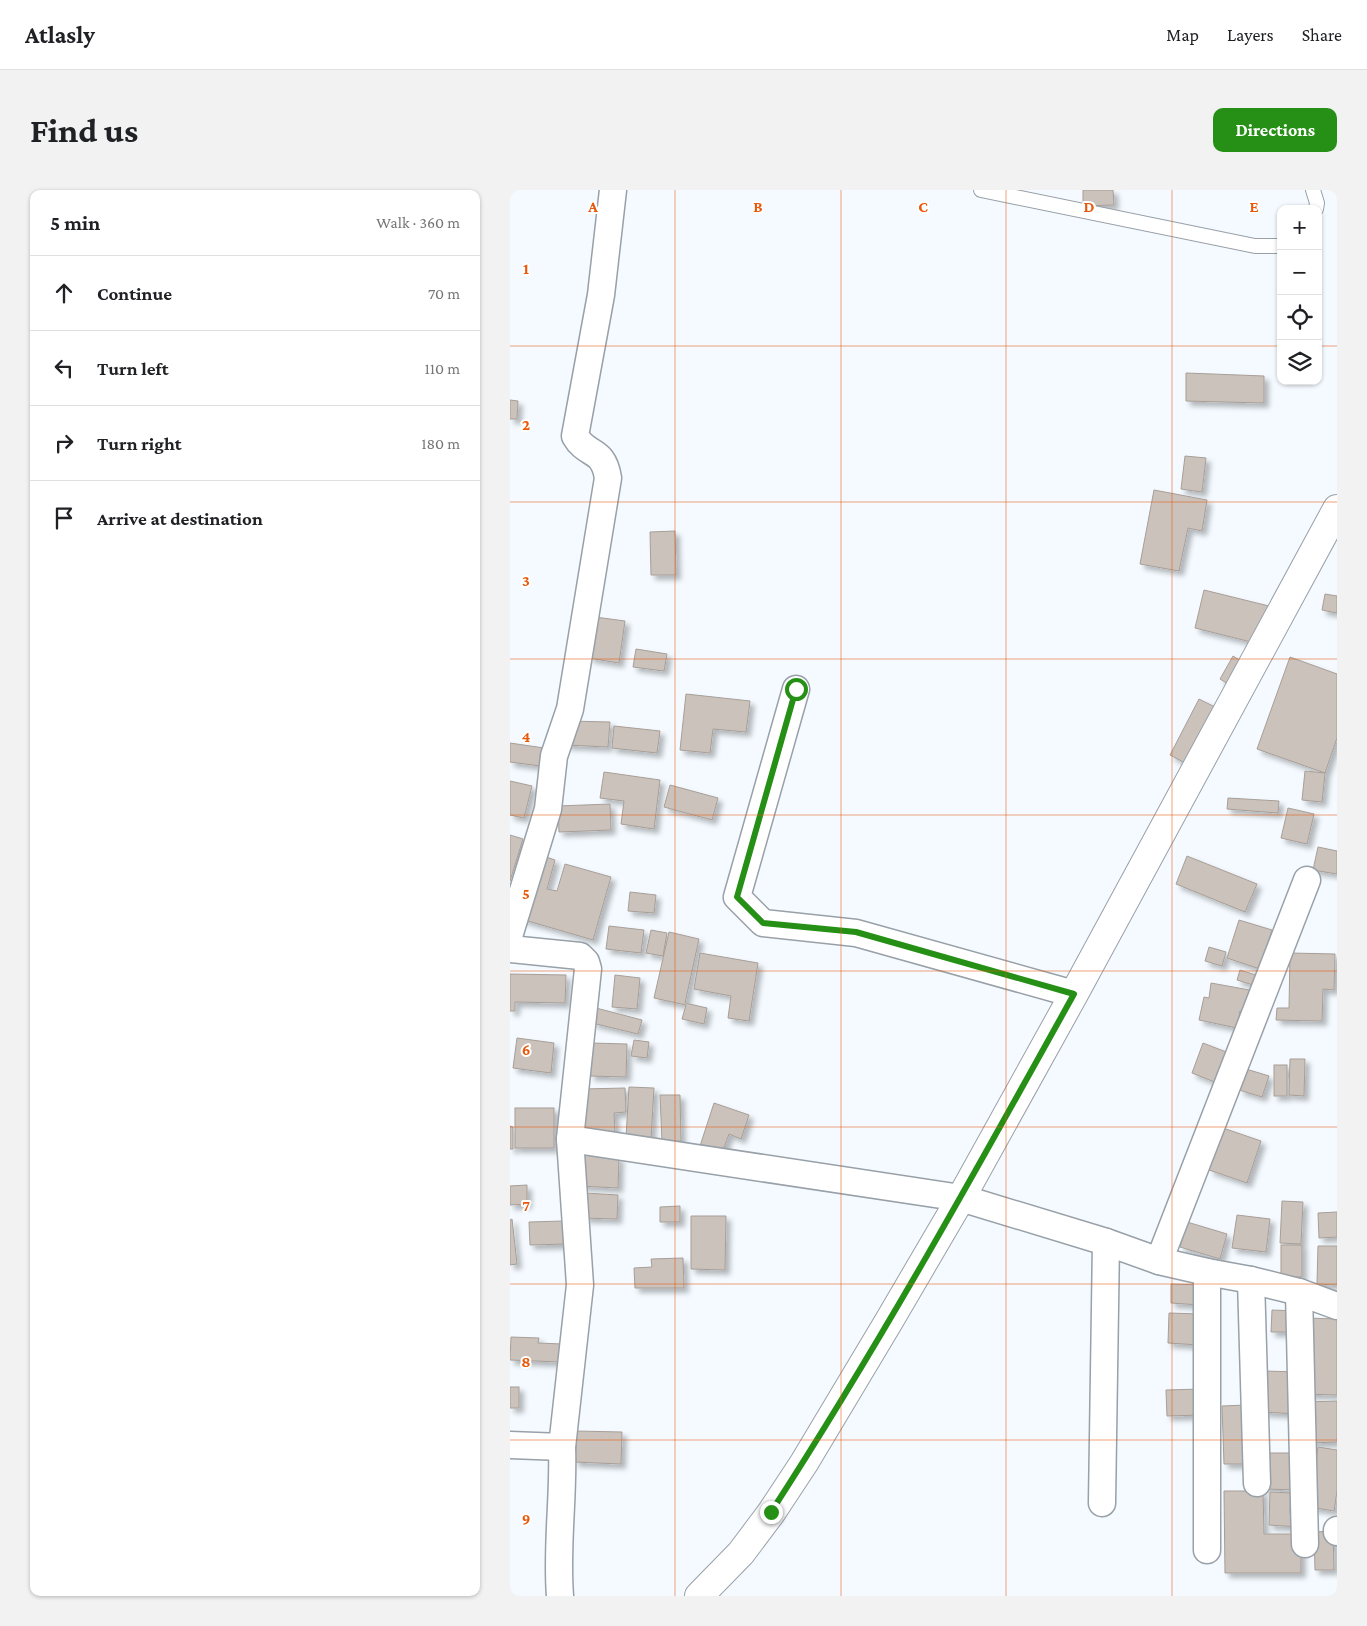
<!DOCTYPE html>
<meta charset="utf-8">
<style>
body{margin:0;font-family:"Crimson Pro",serif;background:#f2f2f2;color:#202124}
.controls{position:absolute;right:15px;top:15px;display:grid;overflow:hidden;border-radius:10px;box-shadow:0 1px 4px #0004}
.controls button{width:45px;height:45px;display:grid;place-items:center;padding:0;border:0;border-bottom:1px solid #e0e0e0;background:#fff;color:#202124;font:25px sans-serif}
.stop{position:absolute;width:15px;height:15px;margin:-11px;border:4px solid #259015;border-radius:50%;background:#fff}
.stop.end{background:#259015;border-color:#fff;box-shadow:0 1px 5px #0008}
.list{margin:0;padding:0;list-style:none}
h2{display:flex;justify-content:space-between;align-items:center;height:65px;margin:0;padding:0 20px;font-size:21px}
h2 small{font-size:16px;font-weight:400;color:#757577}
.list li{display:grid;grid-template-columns:32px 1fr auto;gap:15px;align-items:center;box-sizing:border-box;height:75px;padding:0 20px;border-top:1px solid #e0e0e0}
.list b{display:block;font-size:19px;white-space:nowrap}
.list em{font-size:16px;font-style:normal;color:#757577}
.icon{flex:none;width:28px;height:28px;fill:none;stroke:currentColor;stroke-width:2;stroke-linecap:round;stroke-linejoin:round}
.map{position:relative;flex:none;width:827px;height:1406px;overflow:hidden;border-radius:10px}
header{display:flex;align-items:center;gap:30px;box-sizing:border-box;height:70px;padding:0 25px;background:#fff;border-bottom:1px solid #e0e0e0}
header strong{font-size:24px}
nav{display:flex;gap:28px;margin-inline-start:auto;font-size:18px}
.intro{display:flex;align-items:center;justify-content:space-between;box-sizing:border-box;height:120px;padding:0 30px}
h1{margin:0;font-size:35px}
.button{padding:12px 22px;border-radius:10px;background:#259015;color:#fff;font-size:18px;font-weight:700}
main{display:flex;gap:30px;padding:0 30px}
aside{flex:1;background:#fff;border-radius:10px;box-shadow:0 1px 4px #0004}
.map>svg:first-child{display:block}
</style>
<header>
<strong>Atlasly</strong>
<nav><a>Map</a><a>Layers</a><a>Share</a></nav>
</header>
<div class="intro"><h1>Find us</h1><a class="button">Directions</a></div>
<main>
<aside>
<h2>5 min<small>Walk · 360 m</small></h2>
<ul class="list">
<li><svg class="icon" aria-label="ahead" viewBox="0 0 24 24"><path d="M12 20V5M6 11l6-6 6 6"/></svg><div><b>Continue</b></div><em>70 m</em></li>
<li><svg class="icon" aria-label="left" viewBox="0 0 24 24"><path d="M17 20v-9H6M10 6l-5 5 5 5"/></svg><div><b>Turn left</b></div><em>110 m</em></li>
<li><svg class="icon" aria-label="right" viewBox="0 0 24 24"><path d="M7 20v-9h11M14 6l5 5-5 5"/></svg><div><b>Turn right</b></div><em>180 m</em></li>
<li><svg class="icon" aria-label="arrive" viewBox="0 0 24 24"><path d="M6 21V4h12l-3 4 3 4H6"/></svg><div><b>Arrive at destination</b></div></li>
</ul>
</aside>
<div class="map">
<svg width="827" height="1406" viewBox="0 0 827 1406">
<defs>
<filter id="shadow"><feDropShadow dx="4.5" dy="4.5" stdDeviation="2.5" flood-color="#0004"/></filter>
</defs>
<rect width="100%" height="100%" fill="#f4faff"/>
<g fill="#cbc2bb" stroke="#a79e97" filter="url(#shadow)">
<path d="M573 0H603L604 15 573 16Z"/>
<path d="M676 183 754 186V213L676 211Z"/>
<path d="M0 210 8 211 7 229H0Z"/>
<path d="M675 266 696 268 692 302 671 299Z"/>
<path d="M644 300 697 310 692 341 678 338 669 381 630 374Z"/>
<path d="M165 341 166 385H141L140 342Z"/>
<path d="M694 400 763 417 753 455 685 438Z"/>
<path d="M815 404 827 406V423L812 420Z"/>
<path d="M85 427 115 431 109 473 79 468Z"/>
<path d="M126 459 157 464 154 481 123 477Z"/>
<path d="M723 466 736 474 723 497 710 489Z"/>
<path d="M780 467 827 484V548L815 583 747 559Z"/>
<path d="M176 504 240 511 236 542 203 539 200 563 170 560Z"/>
<path d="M689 509 709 519 679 575 660 565Z"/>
<path d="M58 531 100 532 98 557 56 555Z"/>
<path d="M104 536 150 541 147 563 102 558Z"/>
<path d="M0 553 34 558 31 576 0 572Z"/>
<path d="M795 581 815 583 812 612 792 610Z"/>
<path d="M94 582 150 590 144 639 111 634 114 611 90 608Z"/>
<path d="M0 591 22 596 14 628 0 625Z"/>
<path d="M160 595 208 608 202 630 154 617Z"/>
<path d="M718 608 769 611 768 623 717 619Z"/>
<path d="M100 614 101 640 49 642 48 616Z"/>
<path d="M778 618 804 624 797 654 771 648Z"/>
<path d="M0 645 13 649 0 691Z"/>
<path d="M808 657 827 661V684L803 680Z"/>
<path d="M30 665 45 670 37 699 47 701 55 674 101 687 83 750 11 729Z"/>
<path d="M677 666 747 694 735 722 666 694Z"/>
<path d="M120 702 146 705 144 723 118 721Z"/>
<path d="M729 730 762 740 757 755 764 756 756 781 717 768Z"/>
<path d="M99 736 134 740 131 763 96 759Z"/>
<path d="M141 740 157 743 153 766 136 763Z"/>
<path d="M159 742 189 749 175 813 197 818 194 834 172 829 176 815 144 808Z"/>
<path d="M699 757 716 762 712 776 695 771Z"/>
<path d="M190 763 248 773 239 831 218 828 221 806 184 799Z"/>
<path d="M780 763 825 764 824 800 813 799 812 831 766 830 767 818H779Z"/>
<path d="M730 780 749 786 746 796 727 790Z"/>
<path d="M0 784 56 785 55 813 5 812V821H0Z"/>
<path d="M105 785 130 788 127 819 102 817Z"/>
<path d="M701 793 745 801 741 824 730 821 727 838 689 830 694 807 699 808Z"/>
<path d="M86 818 132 830 128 844 82 833Z"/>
<path d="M7 848 44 853 41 883 3 878Z"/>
<path d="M124 850 139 852 137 868 121 866Z"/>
<path d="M81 853 117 854 116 887 80 886Z"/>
<path d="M693 853 724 865 712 895 682 883Z"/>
<path d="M780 869H795L794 906 779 905Z"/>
<rect x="764" y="875" width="13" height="31"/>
<path d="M736 879 759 886 752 907 729 900Z"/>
<path d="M119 897 144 898 141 949 116 947Z"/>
<path d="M115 898 116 922 104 923 105 943 73 944 72 899Z"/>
<path d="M150 905H170L171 951 152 952Z"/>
<path d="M204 913 239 925 231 949 219 944 211 966 189 959Z"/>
<rect x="5" y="918" width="39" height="40"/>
<path d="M0 936 3 937V959H0Z"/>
<path d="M713 938 751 951 737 993 699 980Z"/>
<path d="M72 965 109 967 108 998 70 996Z"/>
<path d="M17 995V1014L0 1015V996Z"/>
<path d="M75 1003 108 1005 107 1029 74 1028Z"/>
<path d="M772 1011 793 1012 791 1054 770 1053Z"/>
<path d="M170 1016V1032H150V1017Z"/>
<path d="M827 1022V1047L809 1048 808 1023Z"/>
<path d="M727 1025 760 1029 756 1062 722 1058Z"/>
<path d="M181 1026H216L215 1080 181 1079Z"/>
<path d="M2 1029 7 1074 0 1075V1030Z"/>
<path d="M53 1031 54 1054 20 1055 19 1032Z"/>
<path d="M677 1032 717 1044 710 1069 670 1057Z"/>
<rect x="771" y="1055" width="21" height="32"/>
<path d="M808 1056H827V1095L807 1094Z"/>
<path d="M173 1068 174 1098H125L124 1078 142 1077 141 1069Z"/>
<path d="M661 1094 691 1095 690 1115 661 1113Z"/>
<path d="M762 1120 788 1121V1142H761Z"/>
<path d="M659 1123 690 1124 689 1155 658 1153Z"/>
<path d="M797 1128 827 1129V1205L795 1204Z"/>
<path d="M1 1147 29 1148 28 1153 52 1154 51 1172 0 1170Z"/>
<path d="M754 1181 789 1182 787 1224 753 1222Z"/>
<rect x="0" y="1197" width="9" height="21"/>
<path d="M691 1199 692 1225 657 1226 656 1200Z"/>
<path d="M827 1211V1252L798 1253 797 1212Z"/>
<path d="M736 1215 742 1274H714L712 1216Z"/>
<path d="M65 1241 112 1242 111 1274 64 1272Z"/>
<path d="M808 1257 827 1260V1301L824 1321 799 1317Z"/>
<path d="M754 1263H790V1300L754 1299Z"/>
<path d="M714 1301H753L754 1344H791V1383H715Z"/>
<path d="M760 1302 781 1303 780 1323H789V1337L759 1335Z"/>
<path d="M823 1341 824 1380H805L804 1342Z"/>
</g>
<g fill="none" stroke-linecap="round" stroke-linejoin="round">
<g stroke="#98a0a8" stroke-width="16">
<g id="service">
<path d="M471 0 745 56H771"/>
<path d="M803 0 807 13 806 19"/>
</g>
</g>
<g stroke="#98a0a8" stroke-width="29">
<g id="minor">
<path d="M286 499 227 707 253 733 346 743 564 804"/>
<path d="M0 743 38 619 44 566 60 519 98 288C93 257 77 267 65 246L91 105 103 0"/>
<path d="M0 759 70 766 76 772 78 779 60 949 70 1095 52 1257 0 1255"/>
<path d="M60 949 451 1008 596 1052 649 1071 697 1082 741 1090 789 1102 827 1116"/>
<path d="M649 1071 797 690"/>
<path d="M697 1082V1360"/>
<path d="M741 1090 747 1293"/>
<path d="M789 1102 795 1354"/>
<path d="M592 1313 596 1052"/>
<path d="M827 1342V1340"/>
<path d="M50 1406C46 1356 54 1306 52 1257"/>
</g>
</g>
<g stroke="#98a0a8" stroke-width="30">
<path id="tertiary" d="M189 1406 231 1363 261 1323 294 1273 379 1131 451 1008 564 804 827 319"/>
</g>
<use href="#service" stroke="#fff" stroke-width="14"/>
<use href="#minor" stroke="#fff" stroke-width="26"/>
<use href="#tertiary" stroke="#fff" stroke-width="28"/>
</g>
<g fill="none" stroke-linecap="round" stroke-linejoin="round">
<path stroke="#259015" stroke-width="6" d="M261 1322C370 1154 467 979 564 804L346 742 253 733 227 707 286 499"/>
</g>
<path fill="none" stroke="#e8590c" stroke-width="1" stroke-opacity="0.55" d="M165 0V1406M331 0V1406M496 0V1406M662 0V1406M0 156H771M808 156H827M0 312H827M0 469H827M0 625H827M0 781H827M0 937H827M0 1094H827M0 1250H827"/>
<g font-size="16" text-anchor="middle" font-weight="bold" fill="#e8590c" stroke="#fff" stroke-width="4" stroke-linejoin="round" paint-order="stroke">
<text x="83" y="22">A</text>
<text x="248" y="22">B</text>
<text x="413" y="22">C</text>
<text x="579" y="22">D</text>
<text x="744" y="22">E</text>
<text x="16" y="84">1</text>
<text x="16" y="240">2</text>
<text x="16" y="396">3</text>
<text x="16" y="552">4</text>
<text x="16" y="709">5</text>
<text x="16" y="865">6</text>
<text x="16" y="1021">7</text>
<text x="16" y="1177">8</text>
<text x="16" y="1334">9</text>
</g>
</svg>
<div class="controls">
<button>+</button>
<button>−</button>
<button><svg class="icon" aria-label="locate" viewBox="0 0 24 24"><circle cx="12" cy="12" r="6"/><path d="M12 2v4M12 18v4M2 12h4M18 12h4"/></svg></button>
<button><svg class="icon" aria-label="layers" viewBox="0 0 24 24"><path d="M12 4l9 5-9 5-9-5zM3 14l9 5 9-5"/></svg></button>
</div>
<div class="stop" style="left:286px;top:499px"></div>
<div class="stop end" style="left:261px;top:1322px"></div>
</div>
</main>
